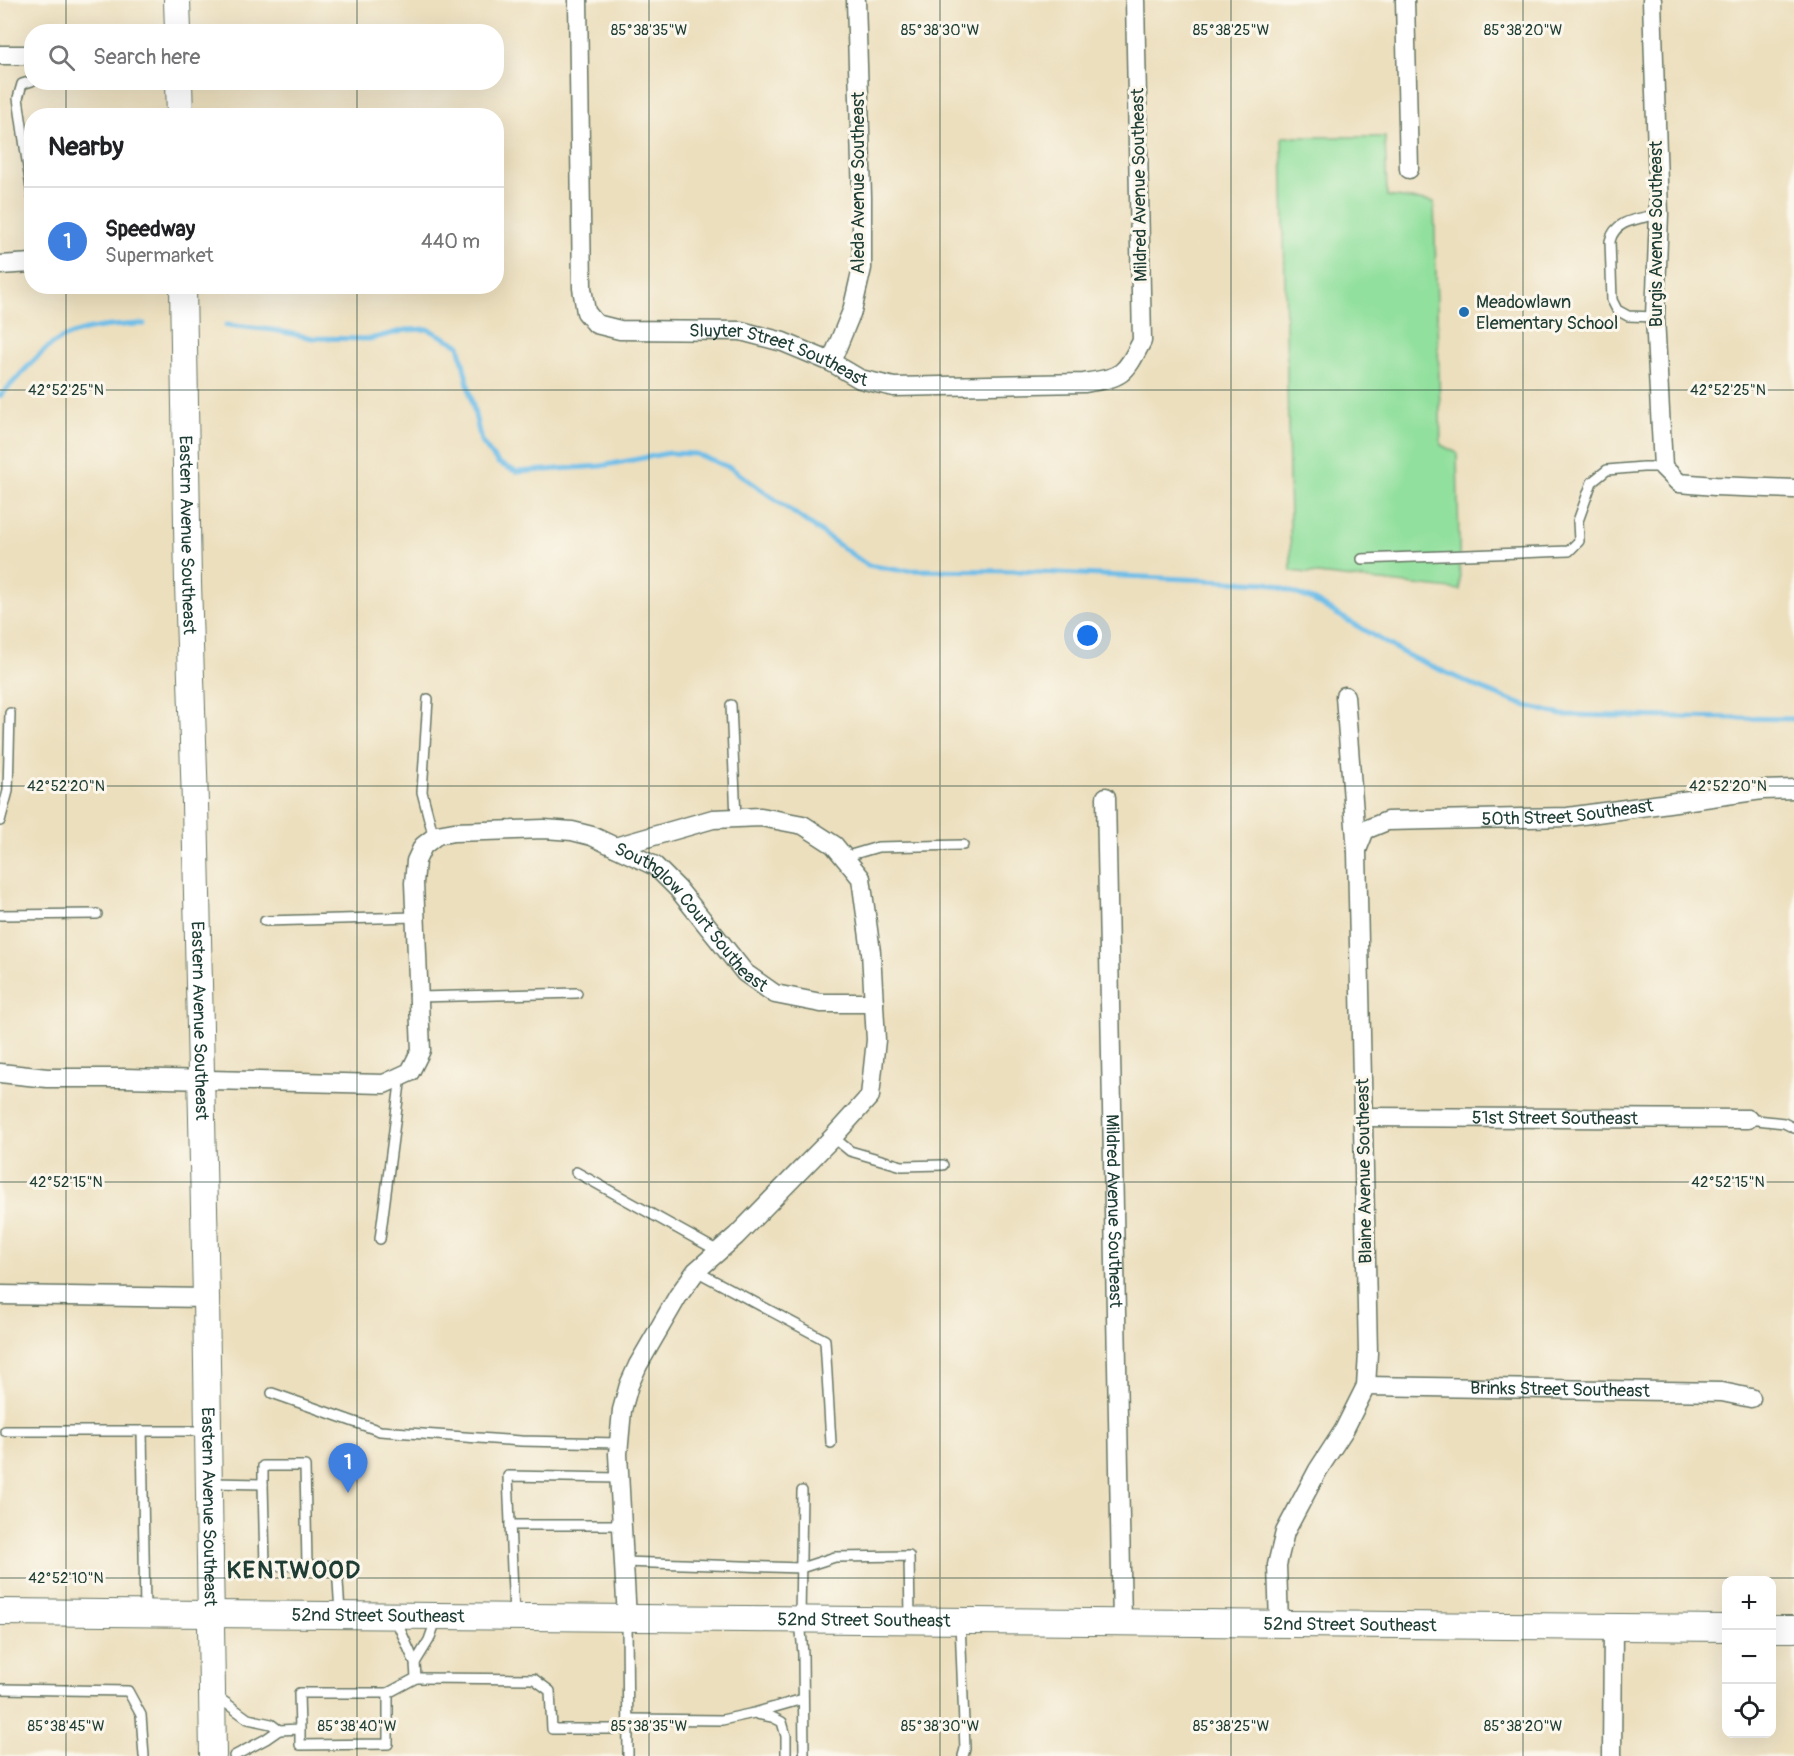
<!DOCTYPE html>
<meta charset="utf-8">
<style>
body{margin:0;font-family:Pangolin,sans-serif;background:#f2f2f2;color:#202124}
.controls{position:absolute;right:18px;bottom:18px;display:grid;overflow:hidden;border-radius:12px;box-shadow:0 6px 24px #0002}
.controls button{width:54px;height:54px;display:grid;place-items:center;padding:0;border:0;border-bottom:2px solid #e0e0e0;background:#fff;color:#202124;font:30px sans-serif}
.you{position:absolute;left:1088px;top:636px;width:21px;height:21px;margin:-15px;border:4px solid #fff;border-radius:50%;background:#1a73e8;box-shadow:0 0 0 9px #1a73e833}
.badge{display:grid;place-items:center;width:39px;height:39px;border-radius:50%;background:#db2777;color:#fff;font-size:20px;font-weight:700}
.pin{position:absolute;translate:-50% -50px;filter:drop-shadow(0 2px 3px #0008)}
.pin::after{content:'';position:absolute;top:32px;width:21px;height:18px;background:inherit;clip-path:polygon(0 0,100% 0,50% 100%)}
.list{margin:0;padding:0;list-style:none}
h2{display:flex;justify-content:space-between;align-items:center;height:78px;margin:0;padding:0 24px;font-size:26px}
h2 small{font-size:20px;font-weight:400;color:#757577}
.list li{display:grid;grid-template-columns:39px 1fr auto;gap:18px;align-items:center;box-sizing:border-box;height:108px;padding:0 24px;border-top:2px solid #e0e0e0}
.list b{display:block;font-size:22px;white-space:nowrap}
.list p{margin:0;font-size:20px;white-space:nowrap;color:#757577}
.list em{font-size:20px;font-style:normal;color:#757577}
.icon{flex:none;width:33px;height:33px;fill:none;stroke:currentColor;stroke-width:2;stroke-linecap:round;stroke-linejoin:round}
.map{position:relative;flex:none;width:1794px;height:1756px;overflow:hidden}
.search{position:absolute;background:#fff;box-shadow:0 6px 24px #0002;left:24px;top:24px;width:480px;height:66px;display:flex;align-items:center;gap:15px;box-sizing:border-box;padding:0 21px;border-radius:24px;color:#757577;font-size:22px}
.panel{position:absolute;background:#fff;box-shadow:0 6px 24px #0002;left:24px;top:108px;width:480px;height:186px;border-radius:24px}
.map>svg:first-child{display:block}
</style>
<div class="map">
<svg width="1794" height="1756" viewBox="0 0 1794 1756">
<rect width="100%" height="100%" fill="#fbf7ec"/>
<filter id="ink" filterUnits="userSpaceOnUse"><feTurbulence type="fractalNoise" baseFrequency=".0167" numOctaves="2"/><feDisplacementMap in="SourceGraphic" scale="12" xChannelSelector="R" yChannelSelector="G"/><feConvolveMatrix kernelMatrix="1 2 1 2 8 2 1 2 1" color-interpolation-filters="sRGB"/></filter>
<filter id="wash" filterUnits="userSpaceOnUse"><feTurbulence type="fractalNoise" baseFrequency=".008" numOctaves="4" result="noise"/><feDisplacementMap in="SourceGraphic" scale="24" xChannelSelector="R" yChannelSelector="G"/><feGaussianBlur stdDeviation="1.35" result="paint"/><feColorMatrix in="noise" values="0 0 0 0 0 0 0 0 0 0 0 0 0 0 0 0 0 1.4 0 .05"/><feComposite in="paint" operator="in"/></filter>
<g filter="url(#wash)">
<rect width="100%" height="100%" fill="#ecdfbe"/>
<path fill="#92e09e" stroke="#588e69" stroke-width="1.5" d="M1282 137H1385L1387 196 1434 202 1441 445 1457 453 1460 590 1291 571Z"/>
<g fill="none" stroke-linecap="round" stroke-linejoin="round">
<g stroke="#6dbde8" stroke-width="5">
<path d="M226 325 273 330 313 338 370 339 406 330 428 329 459 345 481 441 498 463 517 472 601 466 669 453 696 454 731 468 867 565 898 570 1018 571 1268 583 1313 600 1405 654 1482 689 1523 705 1562 715 1794 719"/>
<path d="M0 396C15 381 30 363 46 349 71 327 112 325 144 324"/>
</g>
</g>
</g>
<g filter="url(#ink)">
<g fill="none" stroke-linecap="round" stroke-linejoin="round">
<g stroke="#677664" stroke-width="12">
<g id="lane">
<path d="M32 81 22 84 18 98 32 196"/>
<path d="M1655 317 1628 316 1617 310 1612 300 1610 241C1615 219 1640 219 1659 214"/>
<path d="M1362 559 1569 551 1579 541 1578 521 1592 482 1607 470 1643 467H1663"/>
<path d="M428 699 422 792 434 838"/>
<path d="M731 705 736 818"/>
<path d="M0 821 8 791 10 713"/>
<path d="M844 857 878 847 963 845"/>
<path d="M0 915 97 914"/>
<path d="M265 921 415 917"/>
<path d="M419 997 577 993"/>
<path d="M1748 1119 1784 1123 1794 1128"/>
<path d="M833 1137 850 1151 902 1166 943 1165"/>
<path d="M576 1172 718 1251"/>
<path d="M380 1239 401 1076"/>
<path d="M696 1271 825 1340 831 1443"/>
<path d="M272 1393 380 1431 521 1441 618 1443"/>
<path d="M5 1431H206"/>
<path d="M142 1431 145 1611"/>
<path d="M211 1483 263 1484V1466H305L307 1565 337 1566 340 1613"/>
<path d="M263 1484 265 1566 307 1565"/>
<path d="M802 1491 800 1620 803 1654 804 1756"/>
<path d="M510 1525H622"/>
<path d="M624 1562 801 1568 835 1557 909 1556 910 1618"/>
<path d="M514 1615 508 1476 619 1478"/>
<path d="M627 1619 628 1756"/>
<path d="M960 1622 965 1749 963 1756"/>
<path d="M415 1663 429 1640 436 1620"/>
<path d="M416 1678 534 1679 550 1691 552 1729H628"/>
<path d="M0 1689 128 1691 141 1715 144 1756"/>
<path d="M388 1693 416 1678 415 1663 395 1618"/>
<path d="M215 1695 248 1719 271 1724 279 1730 266 1739 234 1756"/>
<path d="M757 1714 772 1717 782 1722 786 1736V1756"/>
<path d="M628 1719 722 1720 754 1713 803 1699"/>
<path d="M279 1730 300 1729 299 1693H388V1744L300 1745V1729"/>
</g>
</g>
<g stroke="#677664" stroke-width="21">
<g id="street">
<path id="s1" d="M578 0 582 288 586 312 596 324 620 330 741 331 783 342 831 362 860 379 894 387 1084 383C1123 377 1124 376 1142 341L1135 0"/>
<path d="M1405 0 1409 169"/>
<path d="M1652 0 1659 214 1655 317 1663 467 1679 483 1715 486 1794 489"/>
<path d="M0 55H32"/>
<path d="M0 265 32 263"/>
<path d="M831 362 852 311 862 268V197L856 0"/>
<path id="s2" d="M1106 797 1122 1623"/>
<path d="M615 847 713 819 761 817 803 825 834 845 861 878 871 952 876 1040 870 1096 833 1137 736 1236 696 1271 678 1296 638 1365 629 1385 622 1410 618 1454 627 1619"/>
<path id="s3" d="M1357 850 1365 830 1387 821 1568 817 1762 790 1794 789"/>
<path id="s4" d="M0 1073 47 1078H124L384 1084 410 1072 421 1050 414 883 416 861 423 846 437 835 454 832 544 829 572 831 592 836 655 866 678 889 745 973 775 994 821 1003H874"/>
<path id="s5" d="M1363 1117 1748 1119"/>
<path d="M0 1295 206 1298"/>
<path id="s6" d="M1366 1386 1722 1392 1751 1398"/>
<path d="M1279 1624 1277 1565 1285 1532 1318 1470 1344 1430 1366 1386 1368 1353 1357 852 1345 696"/>
<path d="M1612 1756 1613 1628"/>
</g>
</g>
<g stroke="#677664" stroke-width="28">
<g id="secondary">
<path d="M177 0 178 32"/>
<path d="M179 82 180 116"/>
<path id="s7" d="M183 286 188 583 195 804 206 1298 213 1756"/>
<path id="s8" d="M0 1612 1726 1628"/>
<path d="M1772 1629H1794"/>
</g>
</g>
<use href="#lane" stroke="#fff" stroke-width="9"/>
<use href="#street" stroke="#fff" stroke-width="18"/>
<use href="#secondary" stroke="#fff" stroke-width="26"/>
</g>
</g>
<path fill="none" stroke="#1f3d34" stroke-width="1.5" stroke-opacity="0.45" d="M66 0V32M357 0V32M649 0V1756M940 0V1756M1231 0V1756M1523 0V1756M66 82V116M357 82V116M66 286V1756M357 286V1756M0 390H1794M0 786H1794M0 1182H1794M0 1578H1794"/>
<circle fill="#1f6fb2" stroke="#fbf7ec" stroke-width="2" cx="1464" cy="312" r="6"/>
<g text-anchor="middle" stroke-width="6" stroke-linejoin="round" paint-order="stroke">
<g font-size="18" fill="#1f3d34" stroke="#fbf7ec">
<text transform="translate(858 183) rotate(-90)" y="6">Aleda Avenue Southeast</text>
<text transform="translate(1139 185) rotate(-91)" y="6">Mildred Avenue Southeast</text>
<text transform="translate(1656 234) rotate(-90)" y="6">Burgis Avenue Southeast</text>
<text dy="6" stroke="none"><textPath href="#s1" startOffset="516">Sluyter Street Southeast</textPath></text>
<text dy="6" stroke="none"><textPath href="#s7" startOffset="249">Eastern Avenue Southeast</textPath></text>
<text dy="6" stroke="none"><textPath href="#s3" startOffset="226">50th Street Southeast</textPath></text>
<text dy="6" stroke="none"><textPath href="#s4" startOffset="948">Southglow Court Southeast</textPath></text>
<text dy="6" stroke="none"><textPath href="#s7" startOffset="735">Eastern Avenue Southeast</textPath></text>
<text dy="6" stroke="none"><textPath href="#s5" startOffset="192">51st Street Southeast</textPath></text>
<text transform="translate(1364 1171) rotate(-91)" y="6">Blaine Avenue Southeast</text>
<text dy="6" stroke="none"><textPath href="#s2" startOffset="414">Mildred Avenue Southeast</textPath></text>
<text dy="6" stroke="none"><textPath href="#s6" startOffset="194">Brinks Street Southeast</textPath></text>
<text dy="6" stroke="none"><textPath href="#s7" startOffset="1221">Eastern Avenue Southeast</textPath></text>
<text dy="6" stroke="none"><textPath href="#s8" startOffset="378">52nd Street Southeast</textPath></text>
<text dy="6" stroke="none"><textPath href="#s8" startOffset="864">52nd Street Southeast</textPath></text>
<text dy="6" stroke="none"><textPath href="#s8" startOffset="1350">52nd Street Southeast</textPath></text>
</g>
<g font-size="18" fill="#1f3d34" stroke="#fbf7ec" text-anchor="start">
<text x="1476" y="308">Meadowlawn<tspan x="1476" dy="21">Elementary School</tspan></text>
</g>
<g font-size="24" font-weight="bold" letter-spacing="1.5" fill="#1f3d34" stroke="#fbf7ec">
<text x="294" y="1578">KENTWOOD</text>
</g>
</g>
<g font-size="15" text-anchor="middle" fill="#1f3d34" stroke="#fbf7ec" stroke-width="6" stroke-linejoin="round" paint-order="stroke">
<text x="649" y="35">85°38'35"W</text>
<text x="940" y="35">85°38'30"W</text>
<text x="1231" y="35">85°38'25"W</text>
<text x="1523" y="35">85°38'20"W</text>
<text x="66" y="395">42°52'25"N</text>
<text x="1728" y="395">42°52'25"N</text>
<text x="66" y="791">42°52'20"N</text>
<text x="1728" y="791">42°52'20"N</text>
<text x="66" y="1187">42°52'15"N</text>
<text x="1728" y="1187">42°52'15"N</text>
<text x="66" y="1583">42°52'10"N</text>
<text x="66" y="1731">85°38'45"W</text>
<text x="357" y="1731">85°38'40"W</text>
<text x="649" y="1731">85°38'35"W</text>
<text x="940" y="1731">85°38'30"W</text>
<text x="1231" y="1731">85°38'25"W</text>
<text x="1523" y="1731">85°38'20"W</text>
</g>
</svg>
<div class="controls">
<button>+</button>
<button>−</button>
<button><svg class="icon" aria-label="locate" viewBox="0 0 24 24"><circle cx="12" cy="12" r="6"/><path d="M12 2v4M12 18v4M2 12h4M18 12h4"/></svg></button>
</div>
<div class="you"></div>
<div class="pin badge" style="left:348px;top:1493px;background:#3f7fe0">1</div>
<div class="search"><svg class="icon" aria-label="search" viewBox="0 0 24 24"><circle cx="10" cy="10" r="6"/><path d="M15 15l6 6"/></svg>Search here</div>
<section class="panel">
<h2>Nearby<small></small></h2>
<ul class="list">
<li><span class="badge" style="background:#3f7fe0">1</span><div><b>Speedway</b><p>Supermarket</p></div><em>440 m</em></li>
</ul>
</section>
</div>
